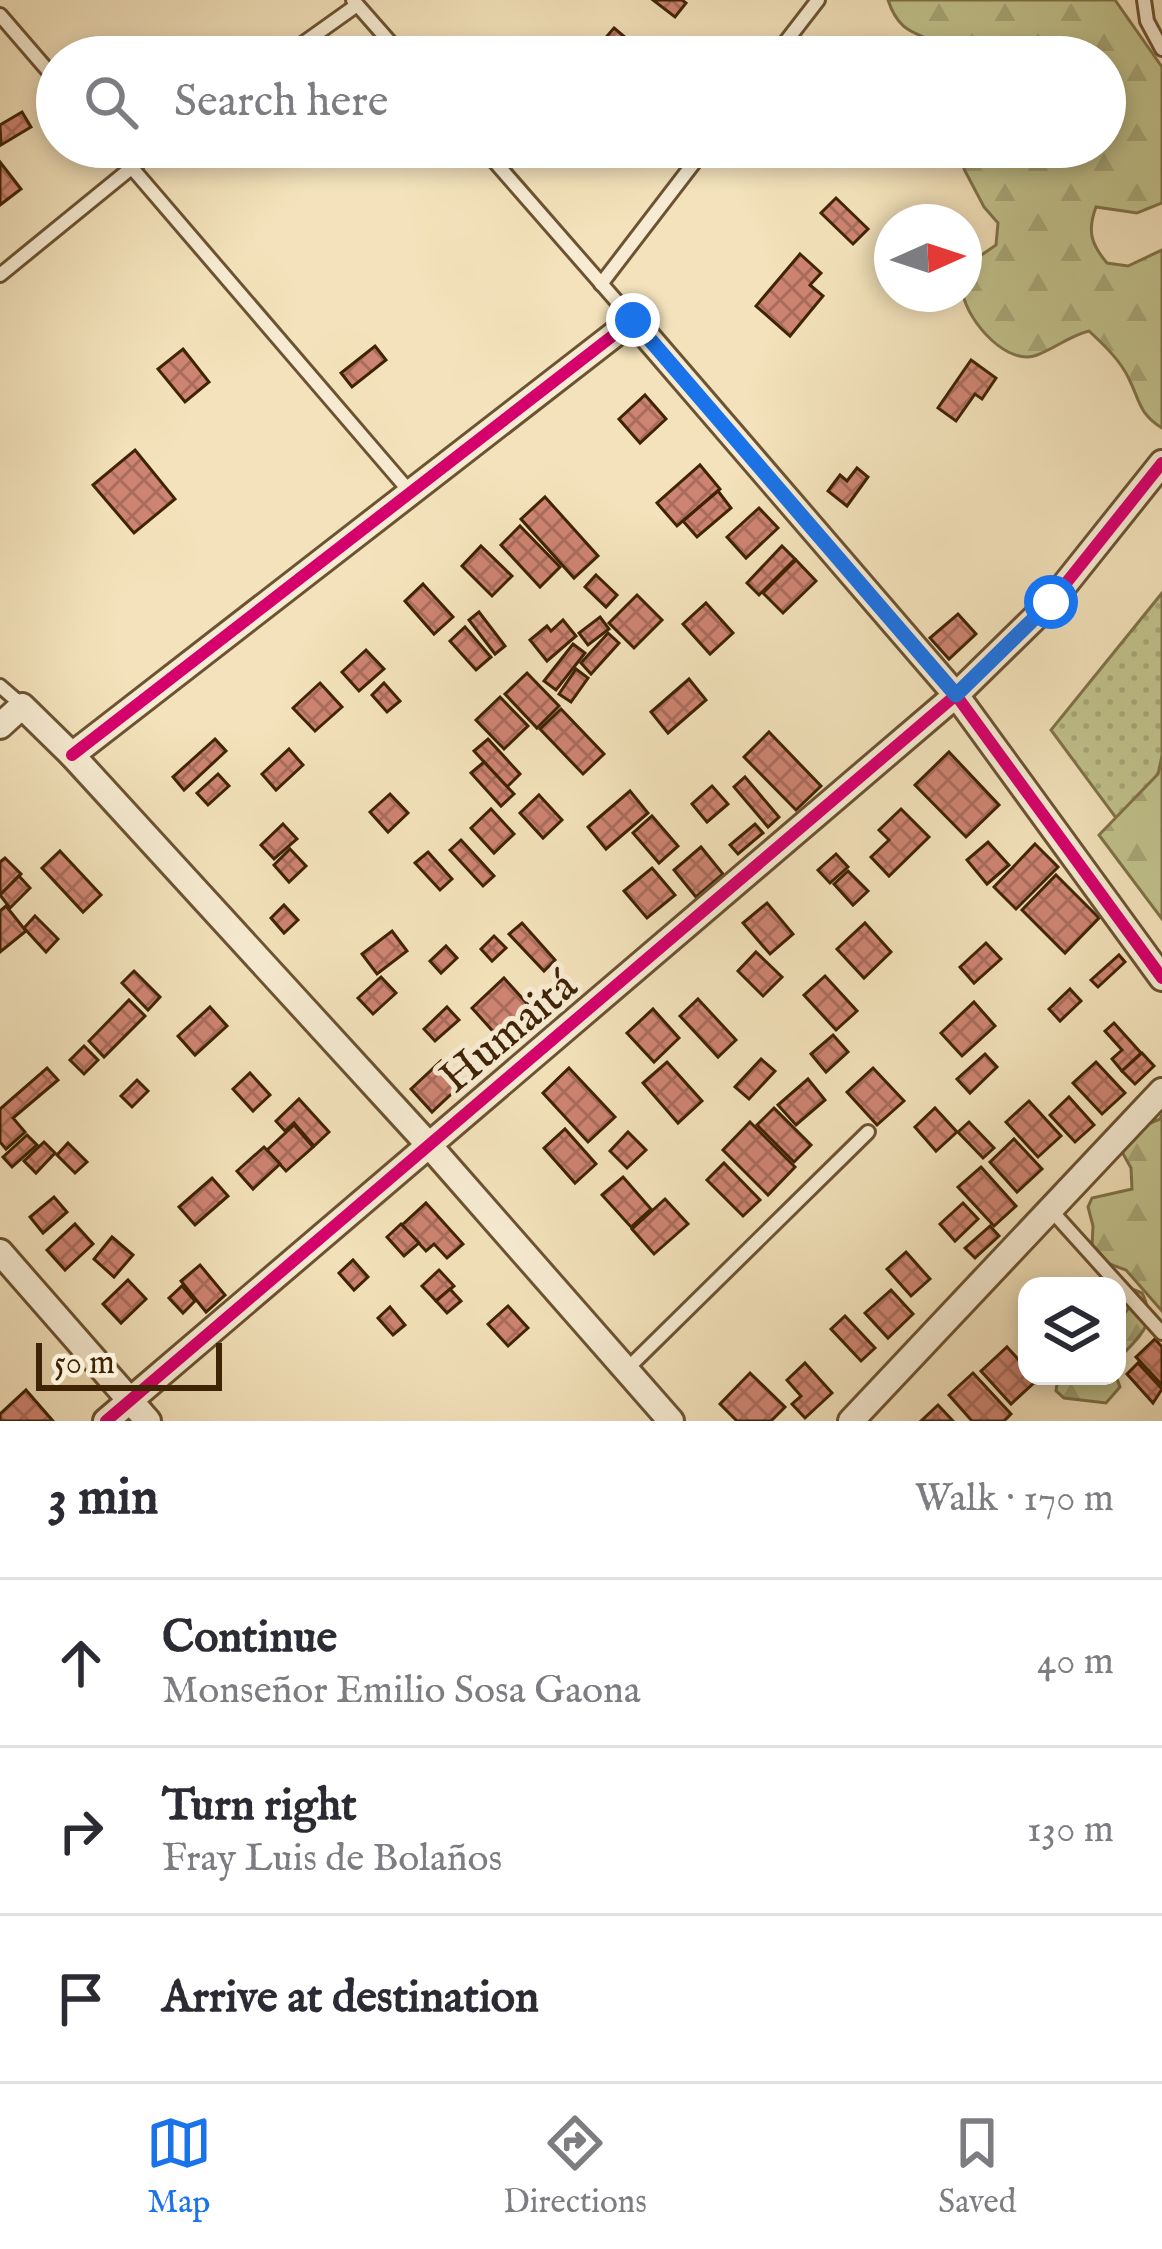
<!DOCTYPE html>
<meta charset="utf-8">
<style>
body{margin:0;font-family:"IM FELL English",serif;background:#f2f2f3;color:#2b2b33}
.controls{position:absolute;right:36px;bottom:36px;display:grid;overflow:hidden;border-radius:24px;box-shadow:0 6px 18px #0003}
.controls button{width:108px;height:108px;display:grid;place-items:center;padding:0;border:0;border-bottom:3px solid #e1e1e2;background:#fff;color:#2b2b33;font:60px sans-serif}
.compass{position:absolute;left:874px;top:204px;width:108px;height:108px;border-radius:50%;background:#fff;box-shadow:0 6px 18px #0003;rotate:87deg}
.scale{position:absolute;left:36px;bottom:30px;width:186px;box-sizing:border-box;padding-left:12px;border:6px solid #3f2305;border-top:0;font-size:33px;line-height:42px;white-space:nowrap;color:#3f2305;-webkit-text-stroke:9px #f7ecd3;paint-order:stroke}
.stop{position:absolute;width:36px;height:36px;margin:-27px;border:9px solid #1a73e8;border-radius:50%;background:#fff}
.stop.end{background:#1a73e8;border-color:#fff;box-shadow:0 3px 12px #0008}
.list{margin:0;padding:0;list-style:none}
h2{display:flex;justify-content:space-between;align-items:center;height:156px;margin:0;padding:0 48px;font-size:51px}
h2 small{font-size:39px;font-weight:400;color:#7c7c81}
.list li{display:grid;grid-template-columns:78px 1fr auto;gap:36px;align-items:center;box-sizing:border-box;height:168px;padding:0 48px;border-top:3px solid #e1e1e2}
.list b{display:block;font-size:45px;white-space:nowrap}
.list p{margin:0;font-size:39px;white-space:nowrap;color:#7c7c81}
.list em{font-size:39px;font-style:normal;color:#7c7c81}
.icon{flex:none;width:66px;height:66px;fill:none;stroke:currentColor;stroke-width:2;stroke-linecap:round;stroke-linejoin:round}
.map{position:relative;flex:none;width:1162px;height:1421px;overflow:hidden}
.search{position:absolute;background:#fff;box-shadow:0 6px 18px #0003;left:36px;right:36px;top:36px;height:132px;display:flex;align-items:center;gap:30px;box-sizing:border-box;padding:0 42px;border-radius:66px;color:#7c7c81;font-size:45px}
.sheet{height:660px;background:#fff}
nav{display:flex;justify-content:space-around;align-items:center;box-sizing:border-box;height:168px;border-top:3px solid #e1e1e2;background:#fff;font-size:33px;color:#7c7c81}
nav a{display:grid;justify-items:center;gap:6px}
nav .on{color:#1a73e8}
.map>svg:first-child{display:block}
</style>
<div class="map">
<svg width="1162" height="1421" viewBox="0 0 1162 1421">
<defs>
<pattern id="grass-dots" width="8" height="8" patternUnits="userSpaceOnUse" patternTransform="scale(3)"><rect width="8" height="8" fill="#c1c28c"/><path d="M2 2h.1M6 6h.1" fill="none" stroke="#a7a677" stroke-width="1.8" stroke-linecap="round"/></pattern>
<pattern id="forest-firs" width="22" height="20" patternUnits="userSpaceOnUse" patternTransform="scale(3)"><rect width="22" height="20" fill="#c1c28c"/><path d="M5 1l3.5 6h-7zM16 11l3.5 6h-7z" fill="#a7a677"/></pattern>
<pattern id="building-cross-hatch" width="8" height="8" patternUnits="userSpaceOnUse" patternTransform="scale(3)"><rect width="8" height="8" fill="#ce8472"/><path d="M0 0l8 8M0 8l8-8" fill="none" stroke="#a96c5c"/></pattern>
</defs>
<rect width="100%" height="100%" fill="#f3e2bb"/>
<filter id="stains"><feTurbulence type="fractalNoise" baseFrequency=".00167" numOctaves="4"/><feColorMatrix values="0 0 0 0 .2 0 0 0 0 .09 0 0 0 0 .02 0 0 0 .5 -.17"/></filter>
<radialGradient id="worn" r=".72"><stop offset=".6" stop-color="#630" stop-opacity="0"/><stop offset="1" stop-color="#630" stop-opacity=".3"/></radialGradient>
<path fill="url(#grass-dots)" stroke="#807248" stroke-width="3" d="M1162 593V880L1051 730Z"/>
<g fill="url(#forest-firs)" stroke="#807248" stroke-width="3">
<path d="M888 0H1115L1162 67V203L1137 213 1096 207C1087 231 1091 244 1107 263L1128 266 1162 250V428C1139 414 1140 401 1129 379 1121 361 1103 344 1089 331 1069 336 1056 348 1037 355 1008 367 968 322 963 294 962 290 964 275 964 267L996 245 998 223 984 207 964 169 969 147H1105V57H951C929 27 903 45 888 0Z"/>
<path d="M1162 756V919L1099 835 1158 774Z"/>
<path d="M1162 1114V1311L1126 1270 1104 1262 1092 1247 1093 1226 1088 1207 1092 1198 1132 1189 1131 1168 1121 1150 1129 1132 1160 1119Z"/>
<path d="M1132 1289 1142 1293C1159 1326 1137 1337 1117 1361V1324L1128 1309Z"/>
<path d="M1058 1376H1116L1120 1387 1106 1403 1064 1398 1056 1391Z"/>
</g>
<g fill="url(#building-cross-hatch)" stroke="#3f2305" stroke-width="3">
<path d="M653 0H682L686 3 675 17Z"/>
<path d="M614 28 646 55 644 57H604L595 50Z"/>
<path d="M22 112 31 127 1 145 0 125Z"/>
<path d="M0 162 21 189 0 205Z"/>
<path d="M836 198 868 229 853 244 821 213Z"/>
<path d="M800 254 821 273 810 285 823 296 790 336 756 306Z"/>
<path d="M375 346 386 360 352 387 341 373Z"/>
<path d="M183 349 209 382 185 402 158 369Z"/>
<path d="M971 360 996 378 982 399 975 394 956 421 938 408Z"/>
<path d="M645 395 666 419 640 443 619 419Z"/>
<path d="M135 450 175 499 134 533 93 485Z"/>
<path d="M700 465 720 489 677 526 657 503Z"/>
<path d="M857 468 868 477 847 506 828 491 840 475 847 481Z"/>
<path d="M718 491 731 508 697 537 683 521Z"/>
<path d="M545 497 598 556 574 578 521 519Z"/>
<path d="M759 508 778 528 746 558 727 537Z"/>
<path d="M520 526 560 567 540 587 501 545Z"/>
<path d="M481 546 512 576 492 596 462 566Z"/>
<path d="M782 546 795 559 759 595 747 583Z"/>
<path d="M796 560 816 581 783 613 763 593Z"/>
<path d="M596 575 617 595 606 607 585 587Z"/>
<path d="M423 584 453 617 434 634 405 601Z"/>
<path d="M637 595 662 620 634 648 609 623Z"/>
<path d="M706 603 733 633 710 654 683 624Z"/>
<path d="M479 612 505 646 495 654 469 620Z"/>
<path d="M958 614 976 634 949 659 930 638Z"/>
<path d="M600 617 609 629 588 645 579 633Z"/>
<path d="M563 620 576 636 547 661 530 640 547 626 551 631Z"/>
<path d="M465 627 491 657 476 670 450 641Z"/>
<path d="M608 633 619 643 591 674 581 663Z"/>
<path d="M573 644 585 653 556 690 544 681Z"/>
<path d="M366 650 384 669 359 691 342 672Z"/>
<path d="M576 669 588 678 571 702 559 694Z"/>
<path d="M527 673 559 706 537 728 505 694Z"/>
<path d="M689 679 706 700 668 733 651 712Z"/>
<path d="M320 683 342 707 315 731 293 708Z"/>
<path d="M384 683 400 701 387 712 372 695Z"/>
<path d="M500 697 528 726 504 749 476 720Z"/>
<path d="M561 709 604 754 583 774 540 729Z"/>
<path d="M769 732 821 786 796 810 744 757Z"/>
<path d="M215 739 226 751 184 790 173 777Z"/>
<path d="M488 739 520 774 507 787 474 751Z"/>
<path d="M289 749 303 765 276 790 262 774Z"/>
<path d="M949 752 999 805 966 837 915 785Z"/>
<path d="M484 762 514 794 501 806 471 773Z"/>
<path d="M218 774 229 786 208 805 197 793Z"/>
<path d="M745 777 779 817 768 827 734 787Z"/>
<path d="M712 786 728 804 707 822 692 804Z"/>
<path d="M630 791 648 813 606 849 588 827Z"/>
<path d="M390 794 408 813 388 832 370 812Z"/>
<path d="M539 795 562 820 543 838 520 813Z"/>
<path d="M491 809 514 834 494 853 471 828Z"/>
<path d="M901 809 929 837 889 876 871 857 889 840 879 830Z"/>
<path d="M652 816 678 846 659 863 633 833Z"/>
<path d="M283 824 297 839 274 859 261 845Z"/>
<path d="M755 824 763 833 738 854 730 845Z"/>
<path d="M461 840 494 876 483 886 450 850Z"/>
<path d="M988 842 1009 865 987 884 967 860Z"/>
<path d="M1035 844 1058 867 1016 909 994 887Z"/>
<path d="M701 847 723 874 696 897 674 870Z"/>
<path d="M290 849 306 866 289 882 274 865Z"/>
<path d="M60 851 101 895 83 912 42 868Z"/>
<path d="M428 852 452 879 440 890 415 863Z"/>
<path d="M836 854 848 867 830 883 818 870Z"/>
<path d="M5 858 21 874 0 895V862Z"/>
<path d="M652 868 675 895 647 918 624 891Z"/>
<path d="M848 871 868 891 853 905 834 884Z"/>
<path d="M1056 875 1099 918 1065 953 1022 910Z"/>
<path d="M19 876 30 888 10 908 0 895Z"/>
<path d="M767 903 793 934 770 954 743 923Z"/>
<path d="M284 905 298 920 284 933 271 918Z"/>
<path d="M6 906 26 931 0 952V911Z"/>
<path d="M35 916 58 939 46 952 24 928Z"/>
<path d="M522 923 555 960 544 971 509 934Z"/>
<path d="M865 923 891 952 864 978 837 949Z"/>
<path d="M392 931 407 951 377 974 362 954Z"/>
<path d="M494 936 506 948 492 961 481 949Z"/>
<path d="M986 943 1001 959 974 983 960 967Z"/>
<path d="M446 946 457 958 441 973 430 961Z"/>
<path d="M756 952 782 977 763 996 738 971Z"/>
<path d="M1119 955 1125 962 1098 987 1091 980Z"/>
<path d="M134 971 160 997 148 1010 122 983Z"/>
<path d="M825 976 857 1011 836 1030 804 995Z"/>
<path d="M381 977 396 993 373 1014 358 998Z"/>
<path d="M504 978 531 1008 499 1038 472 1008Z"/>
<path d="M1070 989 1081 1001 1060 1021 1049 1009Z"/>
<path d="M698 999 736 1040 718 1057 680 1016Z"/>
<path d="M129 1000 145 1016 104 1057 89 1041Z"/>
<path d="M974 1002 995 1026 962 1056 941 1033Z"/>
<path d="M210 1007 227 1026 195 1055 178 1036Z"/>
<path d="M447 1007 459 1020 435 1041 424 1029Z"/>
<path d="M653 1009 679 1038 654 1062 627 1033Z"/>
<path d="M1114 1023 1141 1053 1122 1071 1112 1059 1122 1050 1105 1031Z"/>
<path d="M833 1035 848 1052 826 1072 811 1054Z"/>
<path d="M84 1046 98 1060 84 1074 70 1060Z"/>
<path d="M1142 1053 1154 1066 1135 1084 1122 1071Z"/>
<path d="M985 1054 997 1067 970 1093 957 1079Z"/>
<path d="M761 1059 775 1071 749 1099 735 1087Z"/>
<path d="M441 1061 462 1084 432 1112 411 1089Z"/>
<path d="M667 1062 702 1101 678 1123 643 1083Z"/>
<path d="M1096 1062 1125 1093 1102 1114 1073 1083Z"/>
<path d="M47 1068 58 1080 13 1118 25 1132 6 1149 0 1142V1109Z"/>
<path d="M569 1068 615 1117 588 1142 543 1093Z"/>
<path d="M873 1068 904 1101 877 1125 847 1092Z"/>
<path d="M250 1073 270 1095 253 1111 233 1089Z"/>
<path d="M808 1079 825 1100 796 1125 778 1105Z"/>
<path d="M137 1080 148 1091 132 1107 121 1096Z"/>
<path d="M1069 1097 1094 1125 1075 1142 1050 1115Z"/>
<path d="M299 1099 329 1132 314 1146 294 1123 285 1131 276 1121Z"/>
<path d="M1029 1101 1061 1136 1038 1157 1006 1122Z"/>
<path d="M774 1108 811 1145 794 1162 757 1125Z"/>
<path d="M935 1108 957 1132 936 1151 915 1127Z"/>
<path d="M750 1122 795 1167 768 1195 723 1150Z"/>
<path d="M969 1122 994 1148 983 1158 958 1132Z"/>
<path d="M294 1125 313 1147 286 1171 267 1150Z"/>
<path d="M565 1129 596 1164 575 1183 544 1148Z"/>
<path d="M628 1132 646 1150 627 1168 610 1151Z"/>
<path d="M27 1135 37 1145 12 1167 3 1157Z"/>
<path d="M1014 1139 1042 1169 1017 1192 990 1162Z"/>
<path d="M44 1142 55 1153 36 1173 24 1161Z"/>
<path d="M68 1143 87 1162 75 1173 57 1155Z"/>
<path d="M264 1147 280 1164 253 1189 237 1171Z"/>
<path d="M724 1163 760 1200 743 1216 707 1180Z"/>
<path d="M981 1167 1016 1206 994 1226 958 1187Z"/>
<path d="M623 1177 651 1209 631 1227 602 1195Z"/>
<path d="M212 1178 228 1196 195 1225 179 1207Z"/>
<path d="M54 1197 67 1212 43 1233 30 1217Z"/>
<path d="M665 1199 688 1224 654 1254 632 1229Z"/>
<path d="M426 1203 463 1244 447 1258 434 1244 426 1251 402 1225Z"/>
<path d="M963 1203 978 1219 955 1241 940 1224Z"/>
<path d="M75 1224 93 1244 65 1270 47 1250Z"/>
<path d="M401 1224 419 1243 404 1256 387 1237Z"/>
<path d="M990 1226 999 1236 975 1258 965 1248Z"/>
<path d="M112 1237 133 1255 114 1277 94 1259Z"/>
<path d="M906 1252 930 1279 911 1296 887 1269Z"/>
<path d="M353 1260 368 1277 354 1290 339 1273Z"/>
<path d="M200 1265 225 1295 206 1312 181 1281Z"/>
<path d="M439 1270 454 1286 436 1301 422 1286Z"/>
<path d="M128 1280 146 1299 121 1323 103 1304Z"/>
<path d="M182 1286 195 1301 183 1313 169 1298Z"/>
<path d="M450 1289 461 1301 447 1313 436 1301Z"/>
<path d="M891 1290 913 1314 888 1338 865 1313Z"/>
<path d="M508 1306 528 1328 508 1346 488 1324Z"/>
<path d="M390 1307 405 1325 393 1335 378 1318Z"/>
<path d="M845 1316 875 1348 861 1361 831 1329Z"/>
<path d="M1155 1339 1162 1347V1385L1136 1357Z"/>
<path d="M1007 1347 1027 1369V1376L1037 1380 1011 1404 981 1371Z"/>
<path d="M805 1363 832 1393 805 1418 792 1404 801 1396 787 1380Z"/>
<path d="M1138 1363 1162 1389 1153 1403 1127 1374Z"/>
<path d="M750 1373 785 1407 771 1421H737L720 1404Z"/>
<path d="M973 1373 1011 1414 1004 1421H972L949 1395Z"/>
<path d="M26 1390 53 1421H0V1414Z"/>
<path d="M938 1405 953 1421H921Z"/>
</g>
<g fill="none" stroke-linecap="round" stroke-linejoin="round">
<g stroke="#6c5332" stroke-width="18">
<g id="lane">
<path d="M353 0 403 57"/>
<path d="M1144 0 1147 21 1162 49"/>
<path d="M0 15 57 81"/>
<path d="M284 57 357 5"/>
<path d="M774 57 818 0"/>
<path d="M114 147 410 492"/>
<path d="M482 147 633 320"/>
<path d="M0 275 157 147"/>
<path d="M601 284 706 147"/>
<path d="M0 686 22 705"/>
<path d="M1050 1209 1162 1333"/>
<path d="M626 1370 868 1132"/>
</g>
</g>
<g stroke="#6c5332" stroke-width="30">
<g id="street">
<path d="M0 726 22 706 72 755 428 1144 671 1421"/>
<path d="M72 755 633 320 956 695 1162 978"/>
<path d="M0 1252 148 1421"/>
<path d="M106 1421 956 695 1051 602 1162 463"/>
<path d="M851 1421 1162 1091"/>
</g>
</g>
<use href="#lane" stroke="#f7ecd3" stroke-width="12"/>
<use href="#street" stroke="#f7ecd3" stroke-width="24"/>
<g stroke="#f7ecd3" stroke-width="20">
<g id="cycleway">
<path d="M72 755 633 320 956 695 1162 978"/>
<path d="M106 1421 956 695 1051 602 1162 463"/>
</g>
</g>
<use href="#cycleway" stroke="#d6006c" stroke-width="12"/>
</g>
<g fill="none" stroke-linecap="round" stroke-linejoin="round">
<path stroke="#1a73e8" stroke-width="15" d="M633 320 956 695 1051 602"/>
</g>
<g text-anchor="middle" stroke-width="10" stroke-linejoin="round" paint-order="stroke">
<g font-size="45" fill="#3f2305" stroke="#f7ecd3">
<text transform="translate(507 1030) rotate(-40)" y="16">Humaitá</text>
</g>
</g>
<rect width="100%" height="100%" filter="url(#stains)"/>
<rect width="100%" height="100%" fill="url(#worn)"/>
</svg>
<div class="controls">
<button><svg class="icon" aria-label="layers" viewBox="0 0 24 24"><path d="M12 4l9 5-9 5-9-5zM3 14l9 5 9-5"/></svg></button>
</div>
<svg class="compass" viewBox="-18 -18 36 36"><path d="M0-13l5 13h-10z" fill="#e53935"/><path d="M0 13l5-13h-10z" fill="#7c7c81"/></svg>
<div class="scale">50 m</div>
<div class="stop" style="left:1051px;top:602px"></div>
<div class="stop end" style="left:633px;top:320px"></div>
<div class="search"><svg class="icon" aria-label="search" viewBox="0 0 24 24"><circle cx="10" cy="10" r="6"/><path d="M15 15l6 6"/></svg>Search here</div>
</div>
<section class="sheet">
<h2>3 min<small>Walk · 170 m</small></h2>
<ul class="list">
<li><svg class="icon" aria-label="ahead" viewBox="0 0 24 24"><path d="M12 20V5M6 11l6-6 6 6"/></svg><div><b>Continue</b><p>Monseñor Emilio Sosa Gaona</p></div><em>40 m</em></li>
<li><svg class="icon" aria-label="right" viewBox="0 0 24 24"><path d="M7 20v-9h11M14 6l5 5-5 5"/></svg><div><b>Turn right</b><p>Fray Luis de Bolaños</p></div><em>130 m</em></li>
<li><svg class="icon" aria-label="arrive" viewBox="0 0 24 24"><path d="M6 21V4h12l-3 4 3 4H6"/></svg><div><b>Arrive at destination</b></div></li>
</ul>
</section>
<nav>
<a class="on"><svg class="icon" aria-label="map" viewBox="0 0 24 24"><path d="M3 6l6-2 6 2 6-2v14l-6 2-6-2-6 2zM9 4v14M15 6v14"/></svg>Map</a>
<a><svg class="icon" aria-label="directions" viewBox="0 0 24 24"><path d="M12 3l9 9-9 9-9-9zM9 14v-3h6M13 9l2 2-2 2"/></svg>Directions</a>
<a><svg class="icon" aria-label="saved" viewBox="0 0 24 24"><path d="M7 4h10v16l-5-4-5 4z"/></svg>Saved</a>
</nav>
